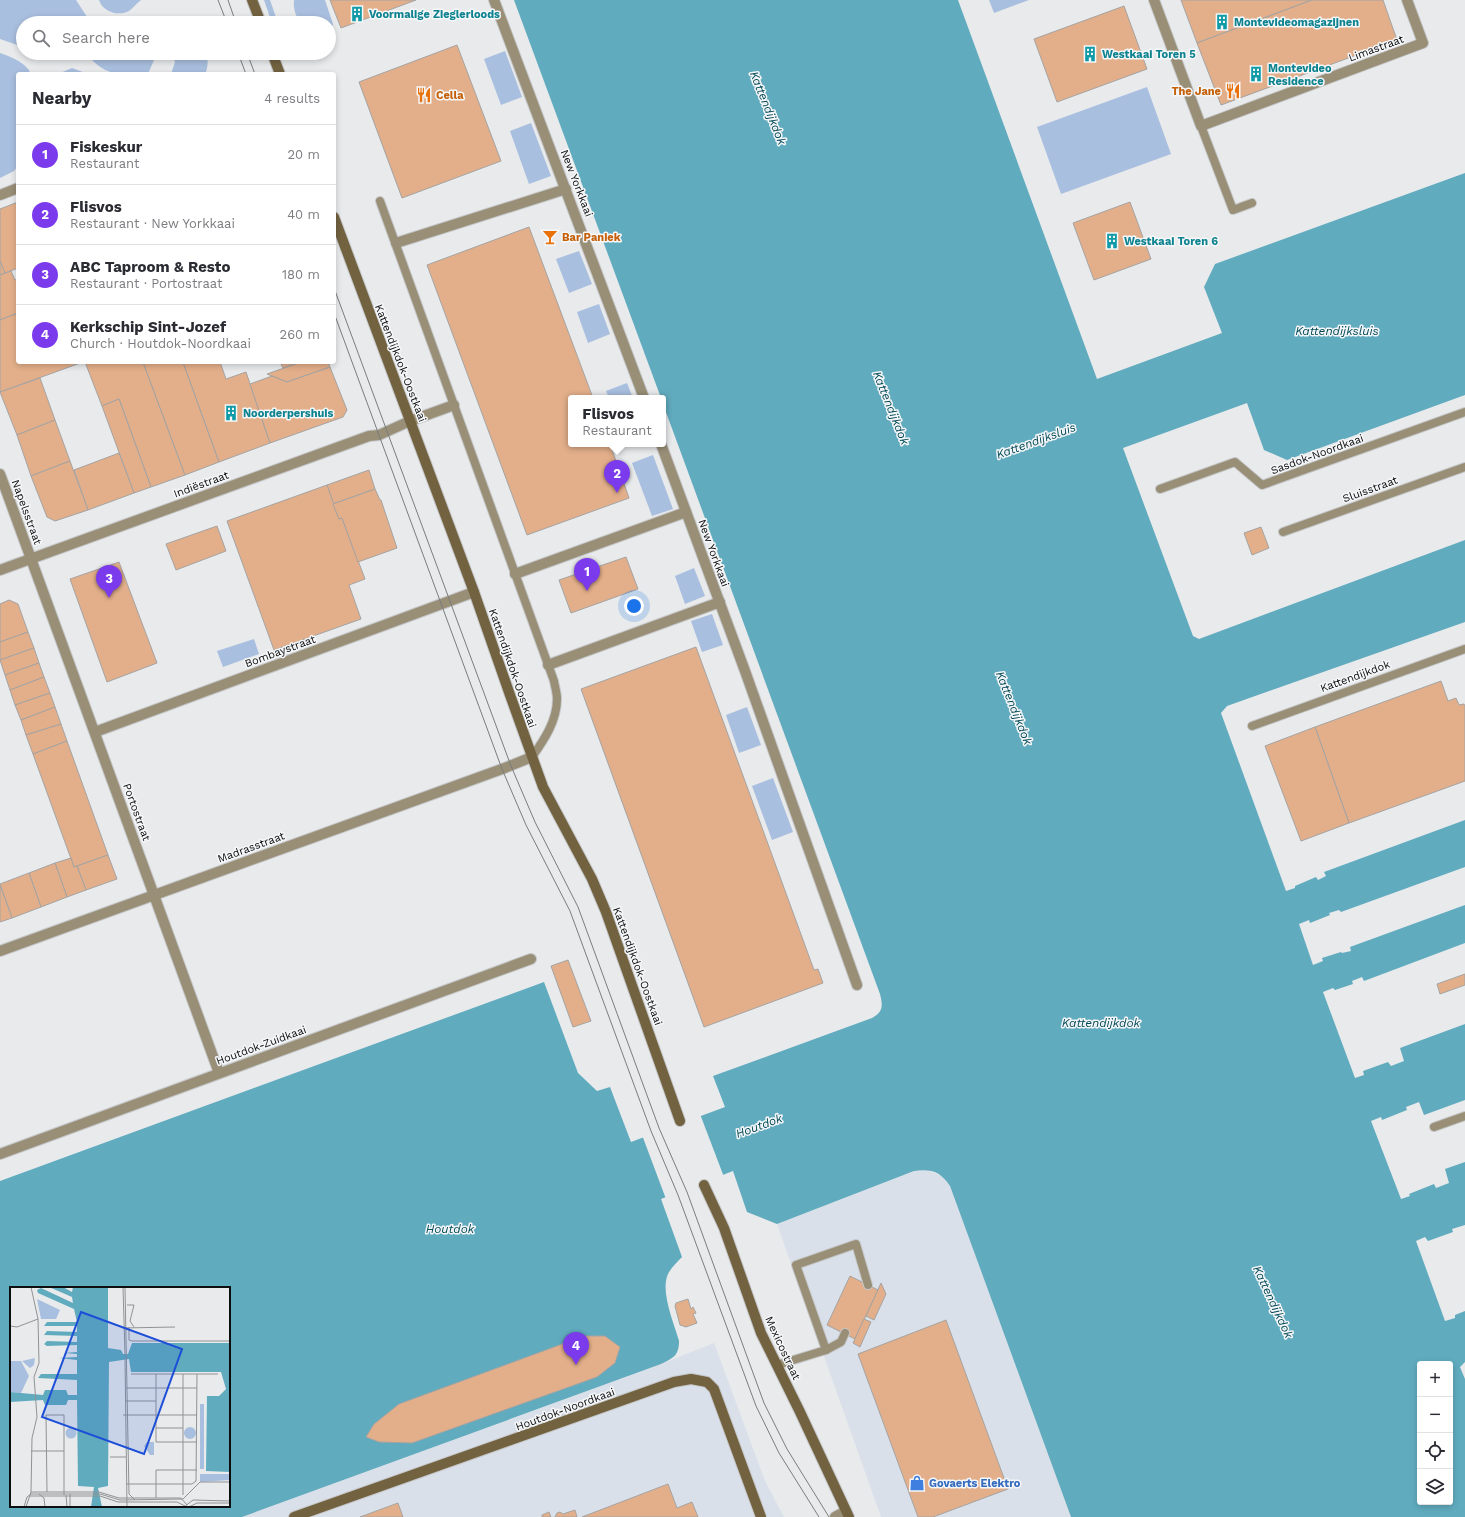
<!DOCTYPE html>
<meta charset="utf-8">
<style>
body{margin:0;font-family:"Work Sans",sans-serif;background:#f7f7f7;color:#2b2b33}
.controls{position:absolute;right:12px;bottom:12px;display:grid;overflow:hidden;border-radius:4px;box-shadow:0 2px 6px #0003}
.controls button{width:36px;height:36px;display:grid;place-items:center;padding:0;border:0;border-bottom:1px solid #e1e1e2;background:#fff;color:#2b2b33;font:20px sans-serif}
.you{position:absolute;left:634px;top:606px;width:14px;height:14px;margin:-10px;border:3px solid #fff;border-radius:50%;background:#1a73e8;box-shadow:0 0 0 6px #1a73e833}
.badge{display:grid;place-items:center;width:26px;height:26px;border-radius:50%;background:#7c3aed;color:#fff;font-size:13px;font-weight:700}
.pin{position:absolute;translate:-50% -33px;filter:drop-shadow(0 1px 2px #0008)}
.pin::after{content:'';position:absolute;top:21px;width:14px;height:12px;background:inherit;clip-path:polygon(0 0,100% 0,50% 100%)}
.popup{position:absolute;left:568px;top:395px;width:98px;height:52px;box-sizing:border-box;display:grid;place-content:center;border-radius:4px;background:#fff;filter:drop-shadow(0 1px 3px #0005);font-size:13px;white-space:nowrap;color:#7c7c81}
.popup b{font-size:15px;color:#2b2b33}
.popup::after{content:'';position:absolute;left:50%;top:100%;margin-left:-8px;border:8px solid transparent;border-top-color:#fff}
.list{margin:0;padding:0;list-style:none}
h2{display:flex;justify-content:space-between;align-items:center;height:52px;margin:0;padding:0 16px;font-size:17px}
h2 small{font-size:13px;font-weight:400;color:#7c7c81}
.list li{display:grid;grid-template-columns:26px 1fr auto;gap:12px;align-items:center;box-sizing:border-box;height:60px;padding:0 16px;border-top:1px solid #e1e1e2}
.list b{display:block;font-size:15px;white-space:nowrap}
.list p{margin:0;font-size:13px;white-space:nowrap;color:#7c7c81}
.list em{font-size:13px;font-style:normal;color:#7c7c81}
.icon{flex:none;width:22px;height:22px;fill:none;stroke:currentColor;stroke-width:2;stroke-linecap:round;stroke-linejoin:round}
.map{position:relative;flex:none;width:1465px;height:1517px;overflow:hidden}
.search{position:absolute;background:#fff;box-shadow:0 2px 6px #0003;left:16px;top:16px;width:320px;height:44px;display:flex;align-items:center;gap:10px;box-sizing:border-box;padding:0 14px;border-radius:22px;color:#7c7c81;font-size:15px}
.panel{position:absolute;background:#fff;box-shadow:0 2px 6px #0003;left:16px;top:72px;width:320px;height:292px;border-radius:4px}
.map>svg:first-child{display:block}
</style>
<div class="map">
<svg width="1465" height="1517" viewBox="0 0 1465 1517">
<rect width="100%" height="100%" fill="#e8eaec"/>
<g fill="#dae0e9">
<path d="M927 1170 944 1177 950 1186 1071 1517H881L777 1224 915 1171Z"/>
<path d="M714 1343 765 1481 784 1517H242L661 1364Z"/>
</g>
<g fill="#a9bfdf">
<path d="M0 0H76L91 23H23V47L0 39Z"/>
<path d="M99 0H141C137 3 133 8 129 11 118 17 102 11 99 0Z"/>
<path d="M264 0H270L278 23H272Z"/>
<path d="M294 0H325L333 24 331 31 329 32V23H300C296 16 293 9 294 0Z"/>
<path d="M989 0H1029L994 13Z"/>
<path d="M151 17H159L161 23H128Z"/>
<path d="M505 51 522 97 501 105 484 59Z"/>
<path d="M0 53C11 57 26 62 31 74H18V166L14 171 0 178Z"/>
<path d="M92 53H157L148 74C124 74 110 78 92 60Z"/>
<path d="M167 53H205C209 57 208 69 205 74H171L175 62 172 55Z"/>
<path d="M72 68 88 74H58Z"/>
<path d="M1147 87 1171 154 1061 194 1037 127Z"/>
<path d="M531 123 551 176 529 184 510 131Z"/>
<path d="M579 251 592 284 569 293 556 259Z"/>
<path d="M599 304 610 334 588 343 577 312Z"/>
<path d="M627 383 633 398H609L606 391Z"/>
<path d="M653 455 673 509 652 516 632 463Z"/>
<path d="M694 568 705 596 685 604 675 576Z"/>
<path d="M712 614 723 645 702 652 691 621Z"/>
<path d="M254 639 259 654 223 667 217 651Z"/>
<path d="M747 707 761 745 739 753 726 715Z"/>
<path d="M773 778 793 832 772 840 752 786Z"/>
</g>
<path fill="#61abbf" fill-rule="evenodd" d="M514 0H958L1097 379 1222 333 1204 287 1215 264 1465 173V395L1287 460 1264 450 1247 403 1123 448 1193 636 1199 639 1465 540V622L1227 706 1221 713 1286 891 1295 888V886L1316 877 1318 880 1326 876 1324 872 1465 820V867L1341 912 1339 910 1329 913 1330 915 1310 923 1309 920 1299 924 1313 965 1323 961 1322 958 1341 952 1342 953 1351 951 1350 947 1465 905V943L1364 981 1362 977 1352 981 1353 984 1335 990 1333 988 1323 992 1355 1078 1364 1075 1363 1071 1388 1062 1391 1066 1404 1061 1400 1048 1465 1024V1100L1424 1115 1419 1102 1406 1107 1407 1110 1382 1120 1381 1117 1371 1121 1401 1199 1410 1196 1409 1194 1434 1184 1436 1188 1449 1183 1445 1169 1465 1162V1225L1452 1229 1453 1232 1428 1241 1425 1237 1416 1241 1445 1321 1455 1318V1315L1465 1311V1362L1460 1367 1465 1379V1517H1071L950 1186C940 1171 931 1169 914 1171L777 1224 747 1212 733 1171 661 1199 682 1257C677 1262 671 1268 668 1274 660 1292 674 1323 679 1341 679 1356 673 1358 661 1364L242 1517H0V1181L544 982 578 1073 597 1091 610 1087 631 1142 725 1107 713 1076 872 1018C883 1012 883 1006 880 994L663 404V398H661ZM11 1288H229V1506H11ZM1420 1364H1450V1502H1420Z"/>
<path fill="#e8eaec" d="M700 1114 724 1177 666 1199 642 1135Z"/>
<g fill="#e3af8a" stroke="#a5a3a2">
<path d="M330 0H416L341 28Z"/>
<path d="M1181 0H1312L1197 43Z"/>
<path d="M1312 0H1383L1397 40 1221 105 1197 43Z"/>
<path d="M1124 6 1147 69 1057 102 1034 39Z"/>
<path d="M457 45 501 161 402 198 359 82Z"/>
<path d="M18 202V268L5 273 0 261V209Z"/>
<path d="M1130 202 1151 259 1094 280 1073 223Z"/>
<path d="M529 227 593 398H571V444H610L629 498 527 535 427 265Z"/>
<path d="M0 261 5 273 0 275Z"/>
<path d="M11 271 15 280 18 279V313L0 320V275Z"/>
<path d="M18 313V362H83L0 392V320Z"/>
<path d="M85 362H143L185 475 151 487 119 399 102 406Z"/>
<path d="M143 362H183L219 462 185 475Z"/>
<path d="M183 362H220L226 379 246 372 270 443 219 462Z"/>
<path d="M280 362H301L283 368Z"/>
<path d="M301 362H328L330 367 287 382 267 374Z"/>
<path d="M330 367 347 410 343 417 270 443 250 384 272 376 287 382Z"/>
<path d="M40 378 55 420 17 435 0 392Z"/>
<path d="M119 399 151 487 134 493 102 406Z"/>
<path d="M55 420 70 461 31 476 17 435Z"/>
<path d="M119 453 134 493 88 510 74 470Z"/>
<path d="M70 461 88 510 55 521 47 517 31 476Z"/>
<path d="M369 470 375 489 333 504 327 485Z"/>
<path d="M327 485 339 519 342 518 365 579 349 585 361 619 274 650 227 521Z"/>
<path d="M375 489 380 500H381L397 548 358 562 342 518 339 519 333 504Z"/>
<path d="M217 526 226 551 176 570 166 544Z"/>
<path d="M1261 527 1269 548 1252 555 1244 533Z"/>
<path d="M626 557 638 589 571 613 559 580Z"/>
<path d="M119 562 157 663 107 682 70 579Z"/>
<path d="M9 600 18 604 28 632 0 642V604Z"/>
<path d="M28 632 34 648 0 660V642Z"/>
<path d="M696 647 814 970 818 969 823 983 704 1027 581 689Z"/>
<path d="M34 648 39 663 5 675 0 660Z"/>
<path d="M39 663 44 677 10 690 5 675Z"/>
<path d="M44 677 50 693 15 705 10 690Z"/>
<path d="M1441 681 1448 701 1456 698 1459 705 1464 704 1465 706V781L1349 823 1315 727Z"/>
<path d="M50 693 55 707 21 720 15 705Z"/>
<path d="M55 707 61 724 26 735 21 720Z"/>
<path d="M61 724 67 741 33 754 26 735Z"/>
<path d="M1315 727 1349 823 1301 841 1265 746Z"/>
<path d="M67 741 108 855 74 867 33 754Z"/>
<path d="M108 855 117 879 86 890 77 866Z"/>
<path d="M71 858 74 867 77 866 86 890 67 897 55 863Z"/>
<path d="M55 863 67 897 41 907 29 873Z"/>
<path d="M29 873 41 907 12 918 0 884Z"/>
<path d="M0 885 12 918 0 922Z"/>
<path d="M568 960 591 1021 573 1027 551 966Z"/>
<path d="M1465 974V985L1440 994 1437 984Z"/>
<path d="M850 1276 878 1290 855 1339 827 1325Z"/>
<path d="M881 1283 886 1294 874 1320 866 1316Z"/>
<path d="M688 1299 691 1309 693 1307 696 1313 693 1314 697 1323 686 1327 680 1325 675 1306 676 1303Z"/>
<path d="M864 1319 871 1322 860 1347 853 1343Z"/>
<path d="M946 1320 1008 1489 933 1517H918L858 1354Z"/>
<path d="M584 1336H605L620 1347 615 1363 597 1377 412 1443 379 1442 366 1437 374 1424 399 1404Z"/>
<path d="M668 1484 677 1508 692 1502 698 1517H582Z"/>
<path d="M398 1503 403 1517H360Z"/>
<path d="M575 1510 577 1517H555L557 1513 560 1512 563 1514Z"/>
<path d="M549 1512 551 1517H542V1515Z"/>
</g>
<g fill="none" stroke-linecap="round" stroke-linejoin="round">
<g stroke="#c5c7c9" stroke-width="10">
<g id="lane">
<path d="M1201 126 1233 210 1252 203"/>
<path d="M380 201 554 681C555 687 557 693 557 699 557 721 544 740 532 757"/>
<path d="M1160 489 1235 462 1262 485 1465 412"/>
<path d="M1283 532 1465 467"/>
<path d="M1252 726 1465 649"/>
<path d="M1434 1127 1465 1116"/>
<path d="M845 1333 841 1342 826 1350 796 1265 856 1244 868 1285"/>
<path d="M777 1365 826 1350"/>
</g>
</g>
<g stroke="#c5c7c9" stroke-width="12">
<g id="street">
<path d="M494 0 644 398"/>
<path d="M1154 0 1201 126 1423 43 1407 0"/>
<path d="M0 195 18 188"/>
<path d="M396 243 566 189"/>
<path d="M661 444 745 671 857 985"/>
<path d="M0 474 219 1073"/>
<path d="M0 570 369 436 379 435 410 421 454 405"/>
<path d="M515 574 686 512"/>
<path d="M548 665 720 602"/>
<path d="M95 732 474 592"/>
<path d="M0 951 502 769 532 757"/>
<path d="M0 1154 531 959"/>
<path d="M835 1517 846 1511"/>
</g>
</g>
<g stroke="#c5c7c9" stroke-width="12">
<g id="secondary">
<path d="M252 0 261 23"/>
<path d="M272 53 280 74"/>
<path d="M334 217 474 592 510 695 543 787 592 879 606 912 680 1121"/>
<path d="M704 1185 724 1228 761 1333 800 1412 849 1517"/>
<path d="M294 1517 674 1382 691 1379 707 1382 714 1389 761 1517"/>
</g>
</g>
<use href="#lane" stroke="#998e76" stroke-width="8"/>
<use href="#street" stroke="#998e76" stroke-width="10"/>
<use href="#secondary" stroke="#726240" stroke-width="10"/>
<g stroke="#7a7c7d" stroke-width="1">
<path d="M218 0 227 23"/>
<path d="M228 0 236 23"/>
<path d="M238 53 246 74"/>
<path d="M247 53 255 74"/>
<path d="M334 288 511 766 535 822 578 907 659 1128 687 1192 764 1403 787 1449 829 1517"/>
<path d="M334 313 502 769 526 825 570 911 651 1131 678 1195 756 1406 779 1453 819 1517"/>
</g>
</g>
<defs>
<g id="building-bare" transform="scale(1.2)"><path d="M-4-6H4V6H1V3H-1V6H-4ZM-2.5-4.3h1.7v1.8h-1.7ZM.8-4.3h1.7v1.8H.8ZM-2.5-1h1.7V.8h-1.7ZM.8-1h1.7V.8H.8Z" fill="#0f9aa8" stroke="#f5f7f9" stroke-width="2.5" paint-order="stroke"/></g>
<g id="restaurant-bare" transform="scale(1.2)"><path d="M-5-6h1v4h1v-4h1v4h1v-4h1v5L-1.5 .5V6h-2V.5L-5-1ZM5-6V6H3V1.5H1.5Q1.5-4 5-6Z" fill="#e8710a" stroke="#f5f7f9" stroke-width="2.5" paint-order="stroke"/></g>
<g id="bar-bare" transform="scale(1.2)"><path d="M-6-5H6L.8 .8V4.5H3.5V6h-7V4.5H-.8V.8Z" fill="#e8710a" stroke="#f5f7f9" stroke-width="2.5" paint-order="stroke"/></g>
<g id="shop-bare" transform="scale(1.2)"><path d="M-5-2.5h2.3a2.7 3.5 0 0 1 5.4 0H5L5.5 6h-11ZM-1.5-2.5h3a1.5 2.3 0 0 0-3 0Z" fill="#3f7fe0" stroke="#f5f7f9" stroke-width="2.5" paint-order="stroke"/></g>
</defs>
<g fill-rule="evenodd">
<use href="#building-bare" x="357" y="14"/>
<use href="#building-bare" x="1222" y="22"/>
<use href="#building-bare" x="1090" y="54"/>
<use href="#building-bare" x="1256" y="74"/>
<use href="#restaurant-bare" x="1233" y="91"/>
<use href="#restaurant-bare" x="424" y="95"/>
<use href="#bar-bare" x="550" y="237"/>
<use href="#building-bare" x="1112" y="241"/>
<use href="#building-bare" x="231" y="413"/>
<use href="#shop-bare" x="917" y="1483"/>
</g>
<g text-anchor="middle" stroke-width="3" stroke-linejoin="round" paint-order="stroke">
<g font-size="11" font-weight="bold" fill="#0d838f" stroke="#f5f7f9" text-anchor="start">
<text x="369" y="18">Voormalige Zieglerloods</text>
<text x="1234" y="26">Montevideomagazijnen</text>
<text x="1102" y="58">Westkaai Toren 5</text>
<text x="1268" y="72">Montevideo<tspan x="1268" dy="13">Residence</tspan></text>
<text x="1124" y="245">Westkaai Toren 6</text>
<text x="243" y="417">Noorderpershuis</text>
</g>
<g font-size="11" fill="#0d0e0f" stroke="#f5f7f9">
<text transform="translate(1376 48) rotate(-20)" y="4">Limastraat</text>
<text transform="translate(577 183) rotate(69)" y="4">New Yorkkaai</text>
<text transform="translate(401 363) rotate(69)" y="4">Kattendijkdok-Oostkaai</text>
<text transform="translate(1317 454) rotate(-20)" y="4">Sasdok-Noordkaai</text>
<text transform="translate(201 484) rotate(-20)" y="4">Indiëstraat</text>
<text transform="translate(1370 489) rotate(-20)" y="4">Sluisstraat</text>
<text transform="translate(27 512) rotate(70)" y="4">Napelsstraat</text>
<text transform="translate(714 553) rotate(70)" y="4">New Yorkkaai</text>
<text transform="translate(280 651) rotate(-20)" y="4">Bombaystraat</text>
<text transform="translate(513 668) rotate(71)" y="4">Kattendijkdok-Oostkaai</text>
<text transform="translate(1355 676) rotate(-20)" y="4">Kattendijkdok</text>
<text transform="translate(137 812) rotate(70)" y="4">Portostraat</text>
<text transform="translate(251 847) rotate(-20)" y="4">Madrasstraat</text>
<text transform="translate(638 966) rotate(70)" y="4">Kattendijkdok-Oostkaai</text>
<text transform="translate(261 1045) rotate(-20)" y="4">Houtdok-Zuidkaai</text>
<text transform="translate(783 1348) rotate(65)" y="4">Mexicostraat</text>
<text transform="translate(565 1409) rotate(-20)" y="4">Houtdok-Noordkaai</text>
</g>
<g font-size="11" font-weight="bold" fill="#c56008" stroke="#f5f7f9" text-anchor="start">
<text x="1221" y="95" text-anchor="end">The Jane</text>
<text x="436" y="99">Cella</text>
<text x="562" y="241">Bar Paniek</text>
</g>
<g font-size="11" font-weight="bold" fill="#366cbe" stroke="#f5f7f9" text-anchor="start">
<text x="929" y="1487">Govaerts Elektro</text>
</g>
<g font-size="12" font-style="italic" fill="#034957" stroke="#f5f7f9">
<text transform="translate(768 108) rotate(68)" y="4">Kattendijkdok</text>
<text x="1337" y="335">Kattendijksluis</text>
<text transform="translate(891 408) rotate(68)" y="4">Kattendijkdok</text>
<text transform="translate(1036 441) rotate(-20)" y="4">Kattendijksluis</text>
<text transform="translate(1014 708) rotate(68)" y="4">Kattendijkdok</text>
<text x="1101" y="1027">Kattendijkdok</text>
<text transform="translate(759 1126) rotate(-20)" y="4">Houtdok</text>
<text x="450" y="1233">Houtdok</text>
<text transform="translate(1273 1302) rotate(65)" y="4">Kattendijkdok</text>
</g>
</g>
<g transform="translate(10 1287)">
<rect width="220" height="220" fill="#e8eaec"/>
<path d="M27 12 50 23 46 32H31ZM25 71 24 78 20 81 12 74ZM0 74H11L19 89 11 106 0 105ZM190 117H194V182H190ZM174 146a6 6 0 1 1 12 0a6 6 0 1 1-12 0ZM55.5 146a5.5 5.5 0 1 1 11 0a5.5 5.5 0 1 1-11 0ZM144 155V168H140L134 159 137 155ZM190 187H220V193L190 195Z" fill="#a9bfdf"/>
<path d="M39 0H53L62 5 63 0H98V61L111 63 113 67H118L122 56H220V185L196 184 197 109H209L216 102 211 85H121L119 72 99 75 98 199 88 201 92 220H81L84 200 68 199 67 113H58L56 118H35L33 113 0 115V105L33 108 35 103H56L58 108H67V93L28 91 31 87H67V73L49 71 67 70V67L54 66 67 65V58L37 59 34 57 37 54 67 55V49L34 48 37 44 67 45V39H34L37 35H67L64 22 28 6 27 3 31 1 63 16 62 10Z" fill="#61abbf"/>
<path fill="none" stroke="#909294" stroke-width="1" d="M113 0 115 67M115 0 119 207 125 213M117 18H124L120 34 124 40M0 39 7 40 28 32 21 0M119 40V53L122 54H220M113 41 165 40M115 72 117 220M121 87H208M146 87V155H187M173 87V208M116 101H187M116 114H146M113 128H187M146 141H173M21 164H54M100 170H116M116 197H182L186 194 187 87M21 205H89L109 211H171L177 218M37 205 36 128H54V208M29 207 34 211 35 220M60 207V220M56 208 57 220M20 209H90L108 215H167L175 219M146 211V183H187M14 220 17 210 21 207H90L110 213 173 212 190 195H220M16 220 21 205 22 151 27 130 24 90 29 76 28 32M174 220 183 213 220 214M179 220 187 216H220"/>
<path fill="#1d4ed8" fill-opacity="0.15" stroke="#1d4ed8" stroke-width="2" d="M71 25 172 62 134 167 32 130Z"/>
<rect width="220" height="220" fill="none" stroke="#0d0e0f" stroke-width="2"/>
</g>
</svg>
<div class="controls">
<button>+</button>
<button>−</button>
<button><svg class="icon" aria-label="locate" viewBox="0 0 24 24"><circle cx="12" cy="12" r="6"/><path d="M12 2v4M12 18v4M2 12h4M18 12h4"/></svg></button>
<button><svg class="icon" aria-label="layers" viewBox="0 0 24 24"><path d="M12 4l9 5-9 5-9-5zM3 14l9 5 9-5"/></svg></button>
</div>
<div class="you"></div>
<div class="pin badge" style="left:587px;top:591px">1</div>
<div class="pin badge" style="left:617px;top:493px">2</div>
<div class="popup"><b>Flisvos</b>Restaurant</div>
<div class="pin badge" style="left:109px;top:598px">3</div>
<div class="pin badge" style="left:576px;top:1365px">4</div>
<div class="search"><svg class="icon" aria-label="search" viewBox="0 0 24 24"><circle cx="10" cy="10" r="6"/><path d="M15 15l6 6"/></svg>Search here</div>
<section class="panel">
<h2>Nearby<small>4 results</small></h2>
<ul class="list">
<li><span class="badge">1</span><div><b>Fiskeskur</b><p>Restaurant</p></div><em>20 m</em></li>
<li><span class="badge">2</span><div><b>Flisvos</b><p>Restaurant · New Yorkkaai</p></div><em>40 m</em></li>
<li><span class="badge">3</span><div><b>ABC Taproom &amp; Resto</b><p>Restaurant · Portostraat</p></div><em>180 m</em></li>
<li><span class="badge">4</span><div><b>Kerkschip Sint-Jozef</b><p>Church · Houtdok-Noordkaai</p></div><em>260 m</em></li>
</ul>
</section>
</div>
